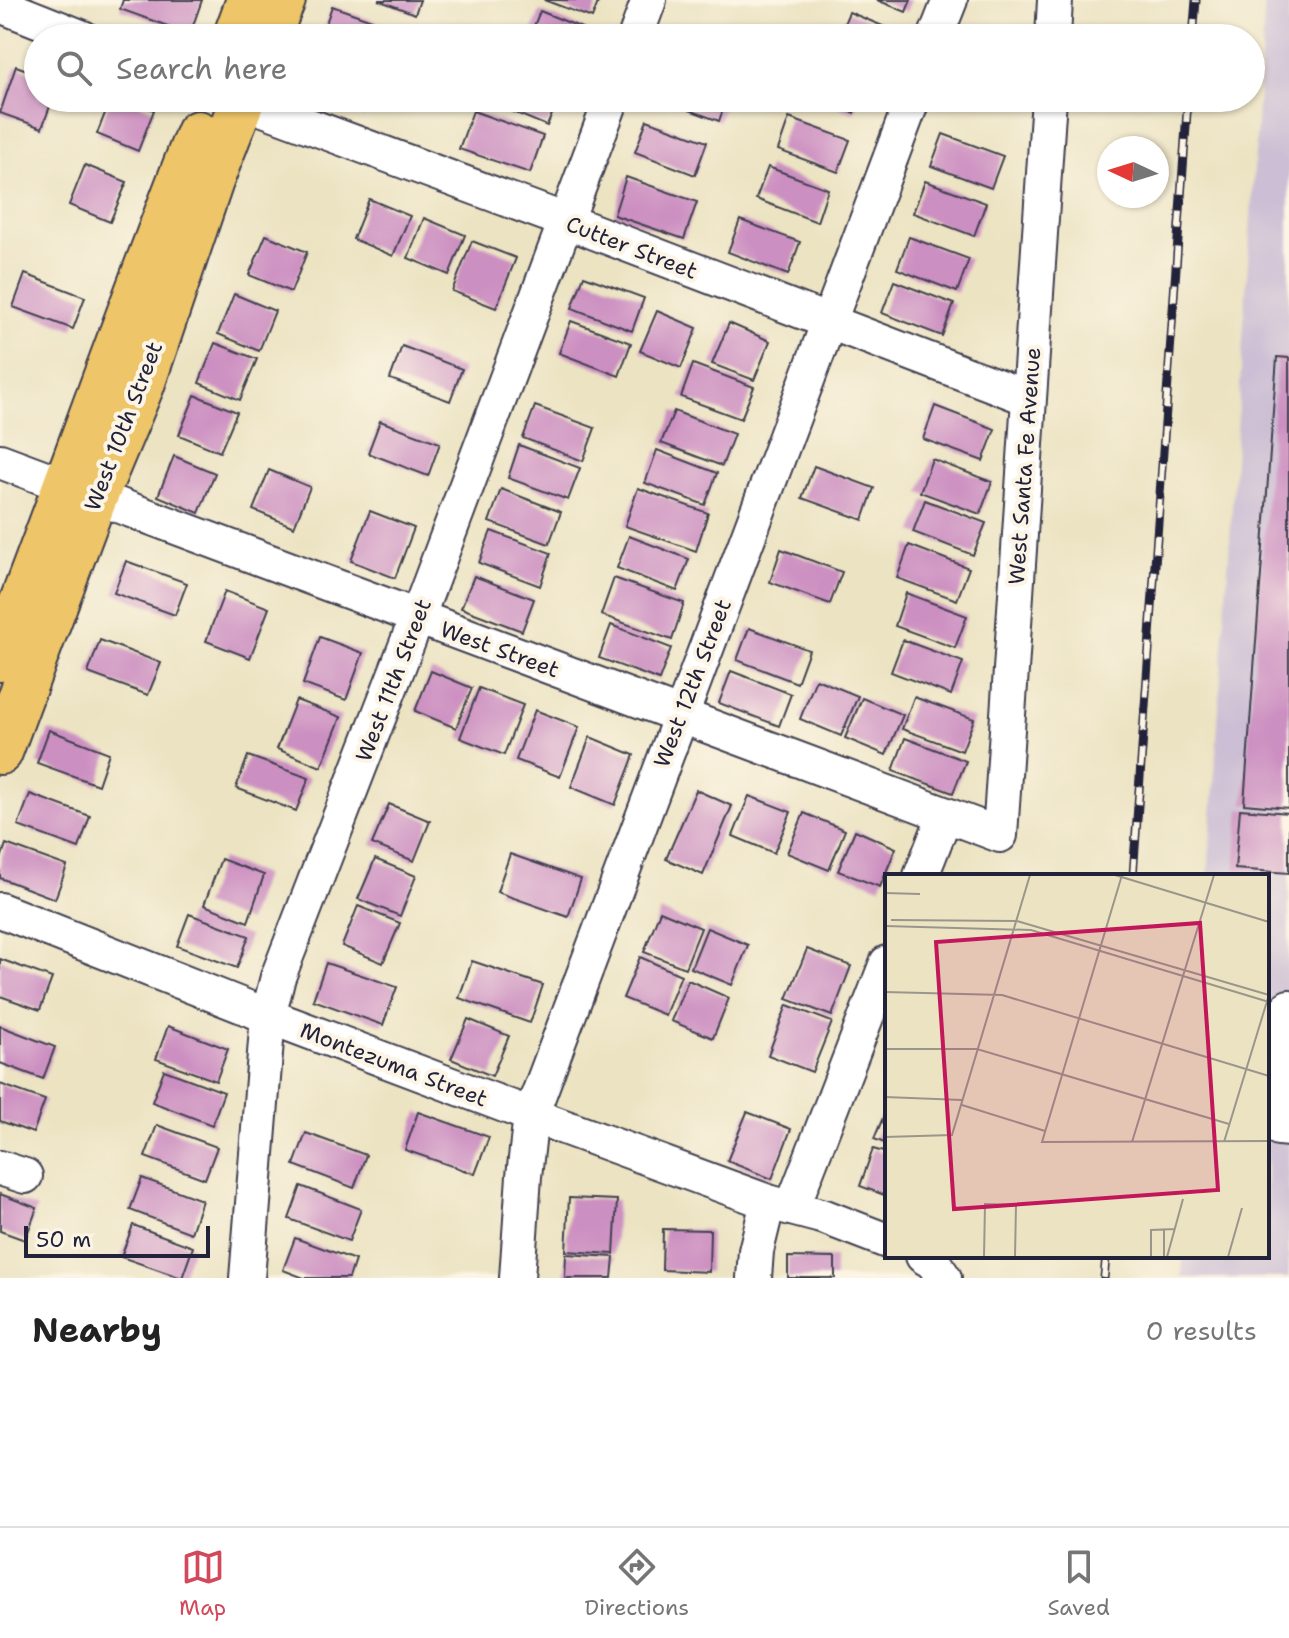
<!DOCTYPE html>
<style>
body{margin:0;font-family:"Shantell Sans",sans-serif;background:#f2f2f2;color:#222}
.compass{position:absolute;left:1097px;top:136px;width:72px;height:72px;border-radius:50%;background:#fff;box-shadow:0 2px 6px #0004;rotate:274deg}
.scale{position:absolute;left:24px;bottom:20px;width:186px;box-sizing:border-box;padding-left:8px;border:4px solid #22223b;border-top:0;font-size:22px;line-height:28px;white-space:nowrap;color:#22223b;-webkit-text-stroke:6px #fcf5e5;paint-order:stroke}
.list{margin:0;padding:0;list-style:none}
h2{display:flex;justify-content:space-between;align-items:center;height:104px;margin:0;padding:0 32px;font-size:34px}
h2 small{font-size:26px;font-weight:400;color:#767676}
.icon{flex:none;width:44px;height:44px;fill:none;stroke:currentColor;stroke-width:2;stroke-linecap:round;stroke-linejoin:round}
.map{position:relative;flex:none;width:1289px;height:1278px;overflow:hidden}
.search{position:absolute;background:#fff;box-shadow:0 2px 6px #0004;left:24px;right:24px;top:24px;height:88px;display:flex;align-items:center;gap:20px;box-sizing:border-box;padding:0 28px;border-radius:44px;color:#767676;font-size:30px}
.sheet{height:248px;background:#fff}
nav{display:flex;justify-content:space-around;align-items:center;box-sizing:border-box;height:112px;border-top:2px solid #e0e0e0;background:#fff;font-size:22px;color:#767676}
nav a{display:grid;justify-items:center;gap:4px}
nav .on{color:#d1495b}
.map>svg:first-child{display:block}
</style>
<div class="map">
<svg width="1289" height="1278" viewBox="0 0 1289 1278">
<rect width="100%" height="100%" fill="#fcf5e5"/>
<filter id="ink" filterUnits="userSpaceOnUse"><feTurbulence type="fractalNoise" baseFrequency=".0125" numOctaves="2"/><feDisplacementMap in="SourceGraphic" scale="16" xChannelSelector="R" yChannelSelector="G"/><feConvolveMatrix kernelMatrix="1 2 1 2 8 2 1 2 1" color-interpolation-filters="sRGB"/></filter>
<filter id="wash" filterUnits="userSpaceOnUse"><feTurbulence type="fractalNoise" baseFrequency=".006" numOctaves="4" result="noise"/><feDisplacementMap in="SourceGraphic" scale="32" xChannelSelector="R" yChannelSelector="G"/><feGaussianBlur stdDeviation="1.8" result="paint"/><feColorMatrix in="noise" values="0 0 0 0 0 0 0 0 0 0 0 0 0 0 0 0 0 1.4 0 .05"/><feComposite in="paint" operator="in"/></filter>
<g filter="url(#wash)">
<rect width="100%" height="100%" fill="#ece3c2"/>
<path fill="#ccbed4" d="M1265 0H1289V1278H1182L1183 1256H1267V876H1208Z"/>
<g id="blocks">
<g fill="#cc8fc1">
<path d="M123 0H202L190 34 120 9Z"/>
<path d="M378 0H420L415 14Z"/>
<path d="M544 0H599L592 18Z"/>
<path d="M877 0H911L906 12Z"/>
<path d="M332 6 403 31 400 38H321Z"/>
<path d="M540 11 582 28 577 38H529Z"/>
<path d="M849 12 890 29 886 38H838Z"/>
<path d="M16 66 38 74V98H53L42 128 0 113Z"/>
<path d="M111 98H124L154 110 138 151 97 134Z"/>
<path d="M324 98H368L362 112Z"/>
<path d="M510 98H559L547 126 506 109Z"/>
<path d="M657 98H727L719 121Z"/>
<path d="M814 98H859L854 113Z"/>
<path d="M473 111 543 136 530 173 459 149Z"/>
<path d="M789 118 850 140 838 172 778 150Z"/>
<path d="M647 120 707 142 695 175 635 152Z"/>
<path d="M943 134 1003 156 991 188 931 166Z"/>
<path d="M85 165 127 182 110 222 69 205Z"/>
<path d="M768 167 828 189 817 222 756 199Z"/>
<path d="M626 177 697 202 684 239 614 215Z"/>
<path d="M925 181 986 203 974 236 913 213Z"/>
<path d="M369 199 410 216 393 256 353 239Z"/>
<path d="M424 218 465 235 449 275 408 258Z"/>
<path d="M740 220 800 242 788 275 728 252Z"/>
<path d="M266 235 307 252 291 292 249 275Z"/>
<path d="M909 237 969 259 957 292 897 269Z"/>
<path d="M472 241 516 258 496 308 452 291Z"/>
<path d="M25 274 85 297 73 329 13 307Z"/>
<path d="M584 276 644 298 632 331 572 308Z"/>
<path d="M894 281 954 304 942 336 882 313Z"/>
<path d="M234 294 275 311 259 351 218 334Z"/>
<path d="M657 311 697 328 681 368 640 351Z"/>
<path d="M571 321 631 343 619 376 559 353Z"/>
<path d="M729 323 770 341 754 380 712 364Z"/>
<path d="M215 343 257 359 240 400 199 383Z"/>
<path d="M402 346 462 369 450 401 390 379Z"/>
<path d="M1277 357 1289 358V808L1244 804Z"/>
<path d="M693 364 754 387 741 419 681 397Z"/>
<path d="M195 395 237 412 220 452 179 435Z"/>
<path d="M535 406 595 428 583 461 523 438Z"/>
<path d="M935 406 995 429 983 461 923 439Z"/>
<path d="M674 411 734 434 722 466 661 443Z"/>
<path d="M380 421 440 443 428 476 368 453Z"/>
<path d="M519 445 580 468 568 500 508 478Z"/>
<path d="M657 450 717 473 705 505 645 483Z"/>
<path d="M174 456 215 473 199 513 158 496Z"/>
<path d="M932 459 992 482 980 514 920 492Z"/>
<path d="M814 466 874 488 863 520 802 498Z"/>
<path d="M269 470 310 487 294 527 253 510Z"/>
<path d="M638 488 708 513 696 551 625 526Z"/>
<path d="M501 489 561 512 549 544 489 522Z"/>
<path d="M925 500 986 523 973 555 913 532Z"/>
<path d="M370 511 414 528 395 578 351 561Z"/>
<path d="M491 531 551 553 540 586 479 563Z"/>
<path d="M629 536 689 559 677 591 617 568Z"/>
<path d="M909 545 969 568 957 600 897 578Z"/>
<path d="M781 549 842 572 830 604 770 582Z"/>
<path d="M126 561 187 583 175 615 114 593Z"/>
<path d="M474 576 534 599 522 631 461 608Z"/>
<path d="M614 578 684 603 672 640 601 615Z"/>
<path d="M225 591 269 608 250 658 206 641Z"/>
<path d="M906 593 967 616 955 648 895 626Z"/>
<path d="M611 625 671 648 659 680 599 658Z"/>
<path d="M749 628 809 650 797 683 737 660Z"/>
<path d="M320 637 363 653 346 700 303 684Z"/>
<path d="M100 640 161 663 148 695 88 673Z"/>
<path d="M903 640 963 662 951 695 891 672Z"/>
<path d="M431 671 472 688 456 728 415 711Z"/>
<path d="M731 671 791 694 779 726 719 703Z"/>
<path d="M816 679 858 696 841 736 800 719Z"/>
<path d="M479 688 523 705 504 755 460 738Z"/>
<path d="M914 697 974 719 962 751 902 729Z"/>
<path d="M862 698 903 715 886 755 845 738Z"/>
<path d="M296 700 341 717 321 767 277 749Z"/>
<path d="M535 710 579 727 560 777 516 760Z"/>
<path d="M49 730 109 753 98 785 37 763Z"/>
<path d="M590 737 634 755 615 805 571 787Z"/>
<path d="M905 738 966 761 953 793 893 771Z"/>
<path d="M248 756 309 778 296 811 236 788Z"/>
<path d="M696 790 732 806 703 875 666 859Z"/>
<path d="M30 794 90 816 79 848 18 826Z"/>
<path d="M749 796 791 812 774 853 733 836Z"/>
<path d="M389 804 430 821 414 861 372 844Z"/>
<path d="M1240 809 1289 813V873L1235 869Z"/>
<path d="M804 813 845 830 829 870 787 853Z"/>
<path d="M855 830 896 848 880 887 838 871Z"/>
<path d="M6 844 67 866 55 899 0 878V862Z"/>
<path d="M510 854 581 879 568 917 497 892Z"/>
<path d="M221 859 264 875 248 922 204 905Z"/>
<path d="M375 859 416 876 400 916 358 899Z"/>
<path d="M358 906 400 923 383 963 342 946Z"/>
<path d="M660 911 701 928 685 968 644 952Z"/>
<path d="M189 914 249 936 237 968 177 946Z"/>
<path d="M707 928 748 945 732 985 691 968Z"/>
<path d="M807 949 851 966 832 1016 787 999Z"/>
<path d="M640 957 681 975 665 1015 623 998Z"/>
<path d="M0 959 52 978 40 1010 0 996Z"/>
<path d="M472 961 543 985 530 1023 459 998Z"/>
<path d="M326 963 397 987 383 1025 313 1000Z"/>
<path d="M688 980 729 998 713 1038 671 1021Z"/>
<path d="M787 1005 832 1022 812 1072 768 1055Z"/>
<path d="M468 1019 509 1036 492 1076 451 1059Z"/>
<path d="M0 1026 55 1047 43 1079 0 1063Z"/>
<path d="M168 1026 228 1049 216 1081 156 1059Z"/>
<path d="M164 1070 224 1092 212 1125 152 1102Z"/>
<path d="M0 1084 45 1100 33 1133 0 1121Z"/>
<path d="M887 1108V1144L874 1139Z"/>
<path d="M418 1112 489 1137 475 1174 405 1150Z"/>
<path d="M747 1112 791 1129 772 1179 727 1161Z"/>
<path d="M157 1125 217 1147 205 1179 145 1157Z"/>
<path d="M306 1133 366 1155 354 1188 294 1165Z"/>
<path d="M873 1149 887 1153V1196L860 1186Z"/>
<path d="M142 1178 202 1200 191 1233 130 1210Z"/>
<path d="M301 1186 361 1209 349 1241 289 1219Z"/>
<path d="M0 1194 37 1208 25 1240 0 1231Z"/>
<path d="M569 1198 617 1200 614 1254 566 1251Z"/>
<path d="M133 1225 193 1247 182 1278 121 1257Z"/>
<path d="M663 1229 710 1230 709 1272 662 1270Z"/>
<path d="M295 1238 355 1260 349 1278H304L283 1270Z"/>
<path d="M566 1254 614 1257 612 1278H565Z"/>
<path d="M788 1257 835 1258V1278H788Z"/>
</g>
</g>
</g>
<g filter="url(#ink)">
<use href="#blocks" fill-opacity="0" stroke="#403f4f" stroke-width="2"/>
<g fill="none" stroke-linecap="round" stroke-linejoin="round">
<g stroke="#403f4f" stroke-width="38">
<g id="minor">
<path d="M0 5 83 38"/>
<path d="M635 38 649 0"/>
<path d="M935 38 950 0"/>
<path d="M1053 38 1055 0"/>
<path d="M234 98 566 221 1028 398"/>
<path d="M0 461 1000 835 1049 98"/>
<path d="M921 876 945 815"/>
<path d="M0 910 268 1016 531 1115 768 1202 825 1217 887 1241"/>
<path d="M1289 1007 1279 1128 1289 1129"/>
<path d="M0 1168 25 1176"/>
<path d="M792 1208 887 963"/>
<path d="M923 1256 933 1262 944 1278"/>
<path d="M247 1278 268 1016 278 977 417 618 612 98"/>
<path d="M517 1278 524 1176 531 1115 913 98"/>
<path d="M754 1278 756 1251 768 1202"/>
</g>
</g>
<g stroke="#403f4f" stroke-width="48">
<g id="major">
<path d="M235 38 249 0"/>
<path d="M267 38 283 0"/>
<path d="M0 659C68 484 129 307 198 133"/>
<path d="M0 752 95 497 142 385 211 181 243 98"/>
</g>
</g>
<use href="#minor" stroke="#fff" stroke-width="34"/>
<use href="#major" stroke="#eec569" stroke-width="44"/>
<g stroke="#22223b" stroke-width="9">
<g id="rail">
<path d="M1193 38 1196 0"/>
<path d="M1133 876 1188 98"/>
<path d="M1104 1278 1106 1256"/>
</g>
</g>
<use href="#rail" stroke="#fcf5e5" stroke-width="6" stroke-dasharray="18" stroke-linecap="butt"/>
</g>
</g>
<g text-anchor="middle" stroke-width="8" stroke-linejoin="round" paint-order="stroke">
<g font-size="22" fill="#22223b" stroke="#fcf5e5">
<text transform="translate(632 247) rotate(21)" y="8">Cutter Street</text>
<text transform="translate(123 426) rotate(-69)" y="8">West 10th Street</text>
<text transform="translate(1024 466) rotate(-86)" y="8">West Santa Fe Avenue</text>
<text transform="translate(500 649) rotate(20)" y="8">West Street</text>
<text transform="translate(393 680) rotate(-69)" y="8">West 11th Street</text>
<text transform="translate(692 683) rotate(-69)" y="8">West 12th Street</text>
<text transform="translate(394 1064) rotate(21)" y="8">Montezuma Street</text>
</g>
</g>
<g transform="translate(885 874)">
<rect width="384" height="384" fill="#ece3c2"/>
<path fill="none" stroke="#9b968c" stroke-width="2" d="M230 1 384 48M237 1 157 268 384 267M0 19 35 20M6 46 132 47 384 121M0 52 146 56 384 128M0 118 117 121 384 202M0 175H92L344 250M0 223 77 226M77 231 160 257M0 263 67 261 145 1M247 268 329 1M339 268 383 124M99 383 100 330 131 331 130 383M266 383V356L290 355M279 383V355M282 383 298 325M343 383 357 334"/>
<path fill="#c2185b" fill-opacity="0.15" stroke="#c2185b" stroke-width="4" d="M315 49 333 316 69 335 51 68Z"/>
<rect width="384" height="384" fill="none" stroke="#22223b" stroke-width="4"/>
</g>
</svg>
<svg class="compass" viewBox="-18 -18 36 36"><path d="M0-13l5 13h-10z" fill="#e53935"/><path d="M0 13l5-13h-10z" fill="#767676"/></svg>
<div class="scale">50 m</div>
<div class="search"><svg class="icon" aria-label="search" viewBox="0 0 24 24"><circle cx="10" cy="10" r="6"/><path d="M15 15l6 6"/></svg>Search here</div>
</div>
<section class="sheet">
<h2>Nearby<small>0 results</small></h2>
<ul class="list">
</ul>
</section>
<nav>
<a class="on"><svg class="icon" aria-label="map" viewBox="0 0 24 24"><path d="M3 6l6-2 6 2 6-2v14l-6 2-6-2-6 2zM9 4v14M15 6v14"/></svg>Map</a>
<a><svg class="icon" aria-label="directions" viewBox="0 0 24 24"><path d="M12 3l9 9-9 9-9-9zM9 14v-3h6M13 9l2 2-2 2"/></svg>Directions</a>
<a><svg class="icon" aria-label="saved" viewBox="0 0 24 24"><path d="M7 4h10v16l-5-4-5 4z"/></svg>Saved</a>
</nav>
